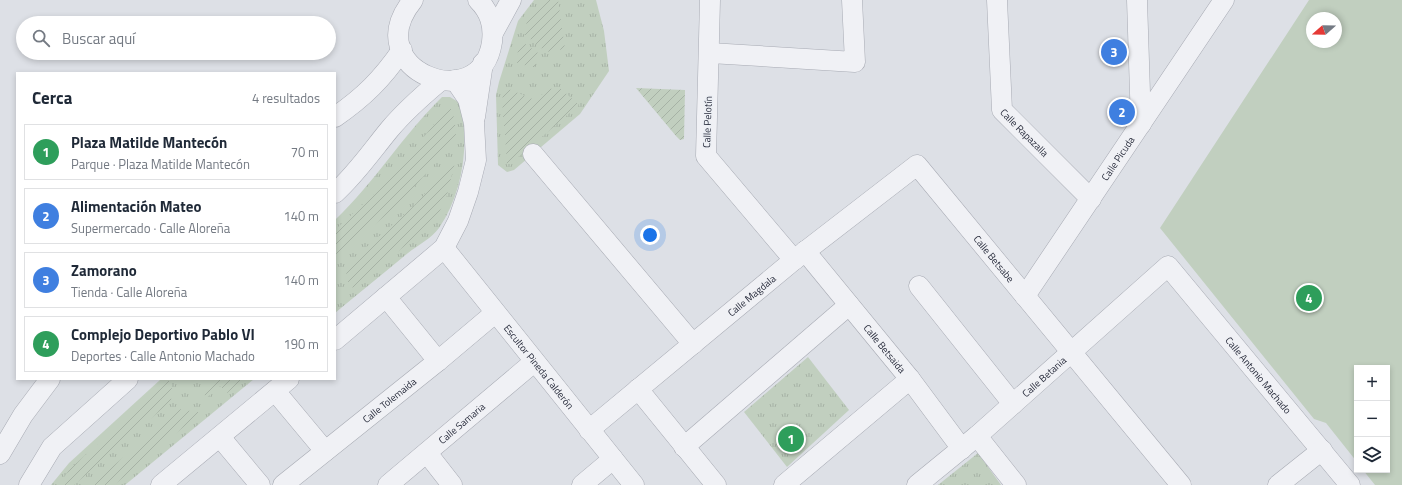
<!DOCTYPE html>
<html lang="es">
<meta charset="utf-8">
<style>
body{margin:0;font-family:"Titillium Web",sans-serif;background:#f6f6f7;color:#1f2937}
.controls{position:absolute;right:12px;bottom:12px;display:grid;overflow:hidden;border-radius:0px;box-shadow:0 2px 6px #0003}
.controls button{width:36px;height:36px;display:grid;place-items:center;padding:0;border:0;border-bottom:1px solid #e0e1e3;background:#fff;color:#1f2937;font:20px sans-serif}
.compass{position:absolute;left:1306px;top:12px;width:36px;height:36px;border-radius:50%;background:#fff;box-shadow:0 2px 6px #0003;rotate:250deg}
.you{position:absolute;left:650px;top:235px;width:14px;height:14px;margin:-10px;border:3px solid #fff;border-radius:50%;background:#1a73e8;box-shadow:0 0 0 6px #1a73e833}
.badge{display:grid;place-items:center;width:26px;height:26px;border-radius:50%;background:#c4494c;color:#fff;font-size:13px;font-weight:700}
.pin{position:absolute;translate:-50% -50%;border:2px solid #fff;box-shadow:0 1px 4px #0006}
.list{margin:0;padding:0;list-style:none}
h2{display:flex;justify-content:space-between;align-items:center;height:52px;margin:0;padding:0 16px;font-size:17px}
h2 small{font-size:13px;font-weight:400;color:#747a83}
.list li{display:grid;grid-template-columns:26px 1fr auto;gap:12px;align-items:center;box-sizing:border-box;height:56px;margin:0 8px 8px;padding:0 8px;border:1px solid #e0e1e3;border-radius:0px}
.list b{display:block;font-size:15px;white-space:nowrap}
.list p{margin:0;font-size:13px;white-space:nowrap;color:#747a83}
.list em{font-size:13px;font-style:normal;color:#747a83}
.icon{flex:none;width:22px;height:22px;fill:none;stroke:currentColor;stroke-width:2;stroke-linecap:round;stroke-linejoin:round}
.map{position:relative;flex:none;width:1402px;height:485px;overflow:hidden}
.search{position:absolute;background:#fff;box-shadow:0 2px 6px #0003;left:16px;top:16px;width:320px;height:44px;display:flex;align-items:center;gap:10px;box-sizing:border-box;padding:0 14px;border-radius:22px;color:#747a83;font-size:15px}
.panel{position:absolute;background:#fff;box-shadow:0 2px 6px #0003;left:16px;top:72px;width:320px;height:308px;border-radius:0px}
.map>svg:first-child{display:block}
</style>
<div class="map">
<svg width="1402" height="485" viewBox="0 0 1402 485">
<defs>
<pattern id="park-tufts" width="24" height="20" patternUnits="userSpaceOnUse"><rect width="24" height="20" fill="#c1cfbf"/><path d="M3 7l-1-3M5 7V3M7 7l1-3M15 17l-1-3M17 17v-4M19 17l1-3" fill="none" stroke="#a6b2a5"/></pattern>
<pattern id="garden-furrows" width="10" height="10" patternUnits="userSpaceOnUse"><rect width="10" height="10" fill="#c1cfbf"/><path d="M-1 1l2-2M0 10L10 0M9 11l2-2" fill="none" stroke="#a6b2a5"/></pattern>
</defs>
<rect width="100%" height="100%" fill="#dde0e6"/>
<g fill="url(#park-tufts)">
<path d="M534 0H596L604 31 609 71 580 114 514 170 507 172 498 165 496 95 499 82 518 21Z"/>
<path d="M442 97H450L460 103C470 143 463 193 439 228 432 238 418 245 408 253 384 273 359 293 335 313V220C375 182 403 135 442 97Z"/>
<path d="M808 357 849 410 787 467 744 412Z"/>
<path d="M161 379H254L125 485H51L69 463Z"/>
<path d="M978 453 1001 485H938Z"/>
</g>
<g fill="url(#garden-furrows)">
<path d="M544 0H558L565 49 546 52 523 33 527 22Z"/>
<path d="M521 41 541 55 534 67H530L515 62Z"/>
<path d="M504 87 535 100 549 89 560 88 579 105 510 164H507L506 161C508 137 499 111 504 87Z"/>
<path d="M636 88 685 90 684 139 680 140 676 136Z"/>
<path d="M449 106C455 114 456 129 456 139L401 202 339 255 335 253V230L388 181Z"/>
<path d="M456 158 446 199 434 222 353 288 346 279 347 264 415 205Z"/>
<path d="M214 379H244L227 393 220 386 204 400 205 395 203 389Z"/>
<path d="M168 380 172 385 171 401 74 485H59L69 470Z"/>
<path d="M180 409 185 412 196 409 199 414 114 485H91Z"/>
</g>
<path fill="#c1cfbf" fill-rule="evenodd" d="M1309 0H1402V485H1375L1363 470H1387V368H1357V462L1326 423 1314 419 1160 228ZM1312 18H1336V42H1312Z"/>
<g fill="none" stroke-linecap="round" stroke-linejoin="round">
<g stroke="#a7aab3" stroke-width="21">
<g id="street">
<path d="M413 0C356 70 481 118 492 42 494 25 490 12 478 0"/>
<path d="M710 0 706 156 794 260"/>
<path id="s1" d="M997 0 1002 110 1091 199"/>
<path d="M1137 0 1141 124"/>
<path d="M493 33 511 0"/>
<path d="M710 53 855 62 852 0"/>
<path d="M335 117C364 97 382 79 402 50"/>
<path d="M475 117 483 63"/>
<path d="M533 154 693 344"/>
<path d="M335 193C356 174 371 152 389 130 404 112 422 96 440 81"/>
<path id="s2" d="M444 248 634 485"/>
<path id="s3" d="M805 251 910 379 962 449"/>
<path d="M919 286 1013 404"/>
<path id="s4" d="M1025 296 1224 0"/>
<path d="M386 297 438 361"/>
<path d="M335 340 444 248 458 221 468 192 476 160 474 123 468 99 455 80"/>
<path d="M638 389 716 485"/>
<path d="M275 391 325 451"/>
<path id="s5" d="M589 430 794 260 917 165 1181 485"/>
<path d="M977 436 1016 485"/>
<path d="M220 437 260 485"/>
<path d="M684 447 849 305"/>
<path d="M427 453 452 485"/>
<path d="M0 454 23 415 50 379"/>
<path d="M29 485 52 447 128 379"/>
<path d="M161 485 289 379"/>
<path id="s6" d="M283 485 438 361 495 313"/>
<path id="s7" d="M388 485 534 362"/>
<path d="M582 485 613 459"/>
<path d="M784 485 910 379"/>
<path id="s8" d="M917 485 977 436 1168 266 1350 485"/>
<path d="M1278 485 1322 450"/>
</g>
</g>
<use href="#street" stroke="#f0f1f5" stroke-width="20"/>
</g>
<g text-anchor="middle" stroke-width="3" stroke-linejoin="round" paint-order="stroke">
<g font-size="10" fill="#282c3c" stroke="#eceff4">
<text transform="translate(707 122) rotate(-88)" y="4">Calle Pelotín</text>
<text dy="4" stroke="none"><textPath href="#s1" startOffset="142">Calle Rapazalla</textPath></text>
<text dy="4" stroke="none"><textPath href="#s4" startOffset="166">Calle Picuda</textPath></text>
<text dy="4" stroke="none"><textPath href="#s5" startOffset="543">Calle Betsabe</textPath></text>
<text dy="4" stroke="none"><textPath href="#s5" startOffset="211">Calle Magdala</textPath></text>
<text dy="4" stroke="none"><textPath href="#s3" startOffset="126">Calle Betsaida</textPath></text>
<text dy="4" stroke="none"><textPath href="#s2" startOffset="152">Escultor Pineda Calderón</textPath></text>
<text dy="4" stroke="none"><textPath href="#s8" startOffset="475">Calle Antonio Machado</textPath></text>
<text dy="4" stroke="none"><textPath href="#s8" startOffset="167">Calle Betania</textPath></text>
<text dy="4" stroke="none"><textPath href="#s6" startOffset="136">Calle Tolemaida</textPath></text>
<text dy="4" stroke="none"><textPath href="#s7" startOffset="96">Calle Samaria</textPath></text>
</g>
</g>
</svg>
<div class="controls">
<button>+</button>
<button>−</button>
<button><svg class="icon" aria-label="layers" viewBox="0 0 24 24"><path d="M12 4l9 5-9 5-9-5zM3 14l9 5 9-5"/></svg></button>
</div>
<svg class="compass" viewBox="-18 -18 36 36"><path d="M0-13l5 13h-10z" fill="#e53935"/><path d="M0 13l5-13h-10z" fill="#747a83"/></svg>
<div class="you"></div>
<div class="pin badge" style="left:791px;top:439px;background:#2e9e5b">1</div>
<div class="pin badge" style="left:1122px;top:112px;background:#3f7fe0">2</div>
<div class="pin badge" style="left:1114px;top:52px;background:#3f7fe0">3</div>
<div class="pin badge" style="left:1309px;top:298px;background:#2e9e5b">4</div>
<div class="search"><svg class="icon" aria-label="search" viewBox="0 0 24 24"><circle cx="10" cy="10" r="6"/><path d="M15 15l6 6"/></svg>Buscar aquí</div>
<section class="panel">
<h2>Cerca<small>4 resultados</small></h2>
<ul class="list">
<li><span class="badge" style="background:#2e9e5b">1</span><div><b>Plaza Matilde Mantecón</b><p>Parque · Plaza Matilde Mantecón</p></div><em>70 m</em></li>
<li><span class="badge" style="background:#3f7fe0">2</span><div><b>Alimentación Mateo</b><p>Supermercado · Calle Aloreña</p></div><em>140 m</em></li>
<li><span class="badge" style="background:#3f7fe0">3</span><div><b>Zamorano</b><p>Tienda · Calle Aloreña</p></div><em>140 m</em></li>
<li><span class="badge" style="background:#2e9e5b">4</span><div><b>Complejo Deportivo Pablo VI</b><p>Deportes · Calle Antonio Machado</p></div><em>190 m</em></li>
</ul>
</section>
</div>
